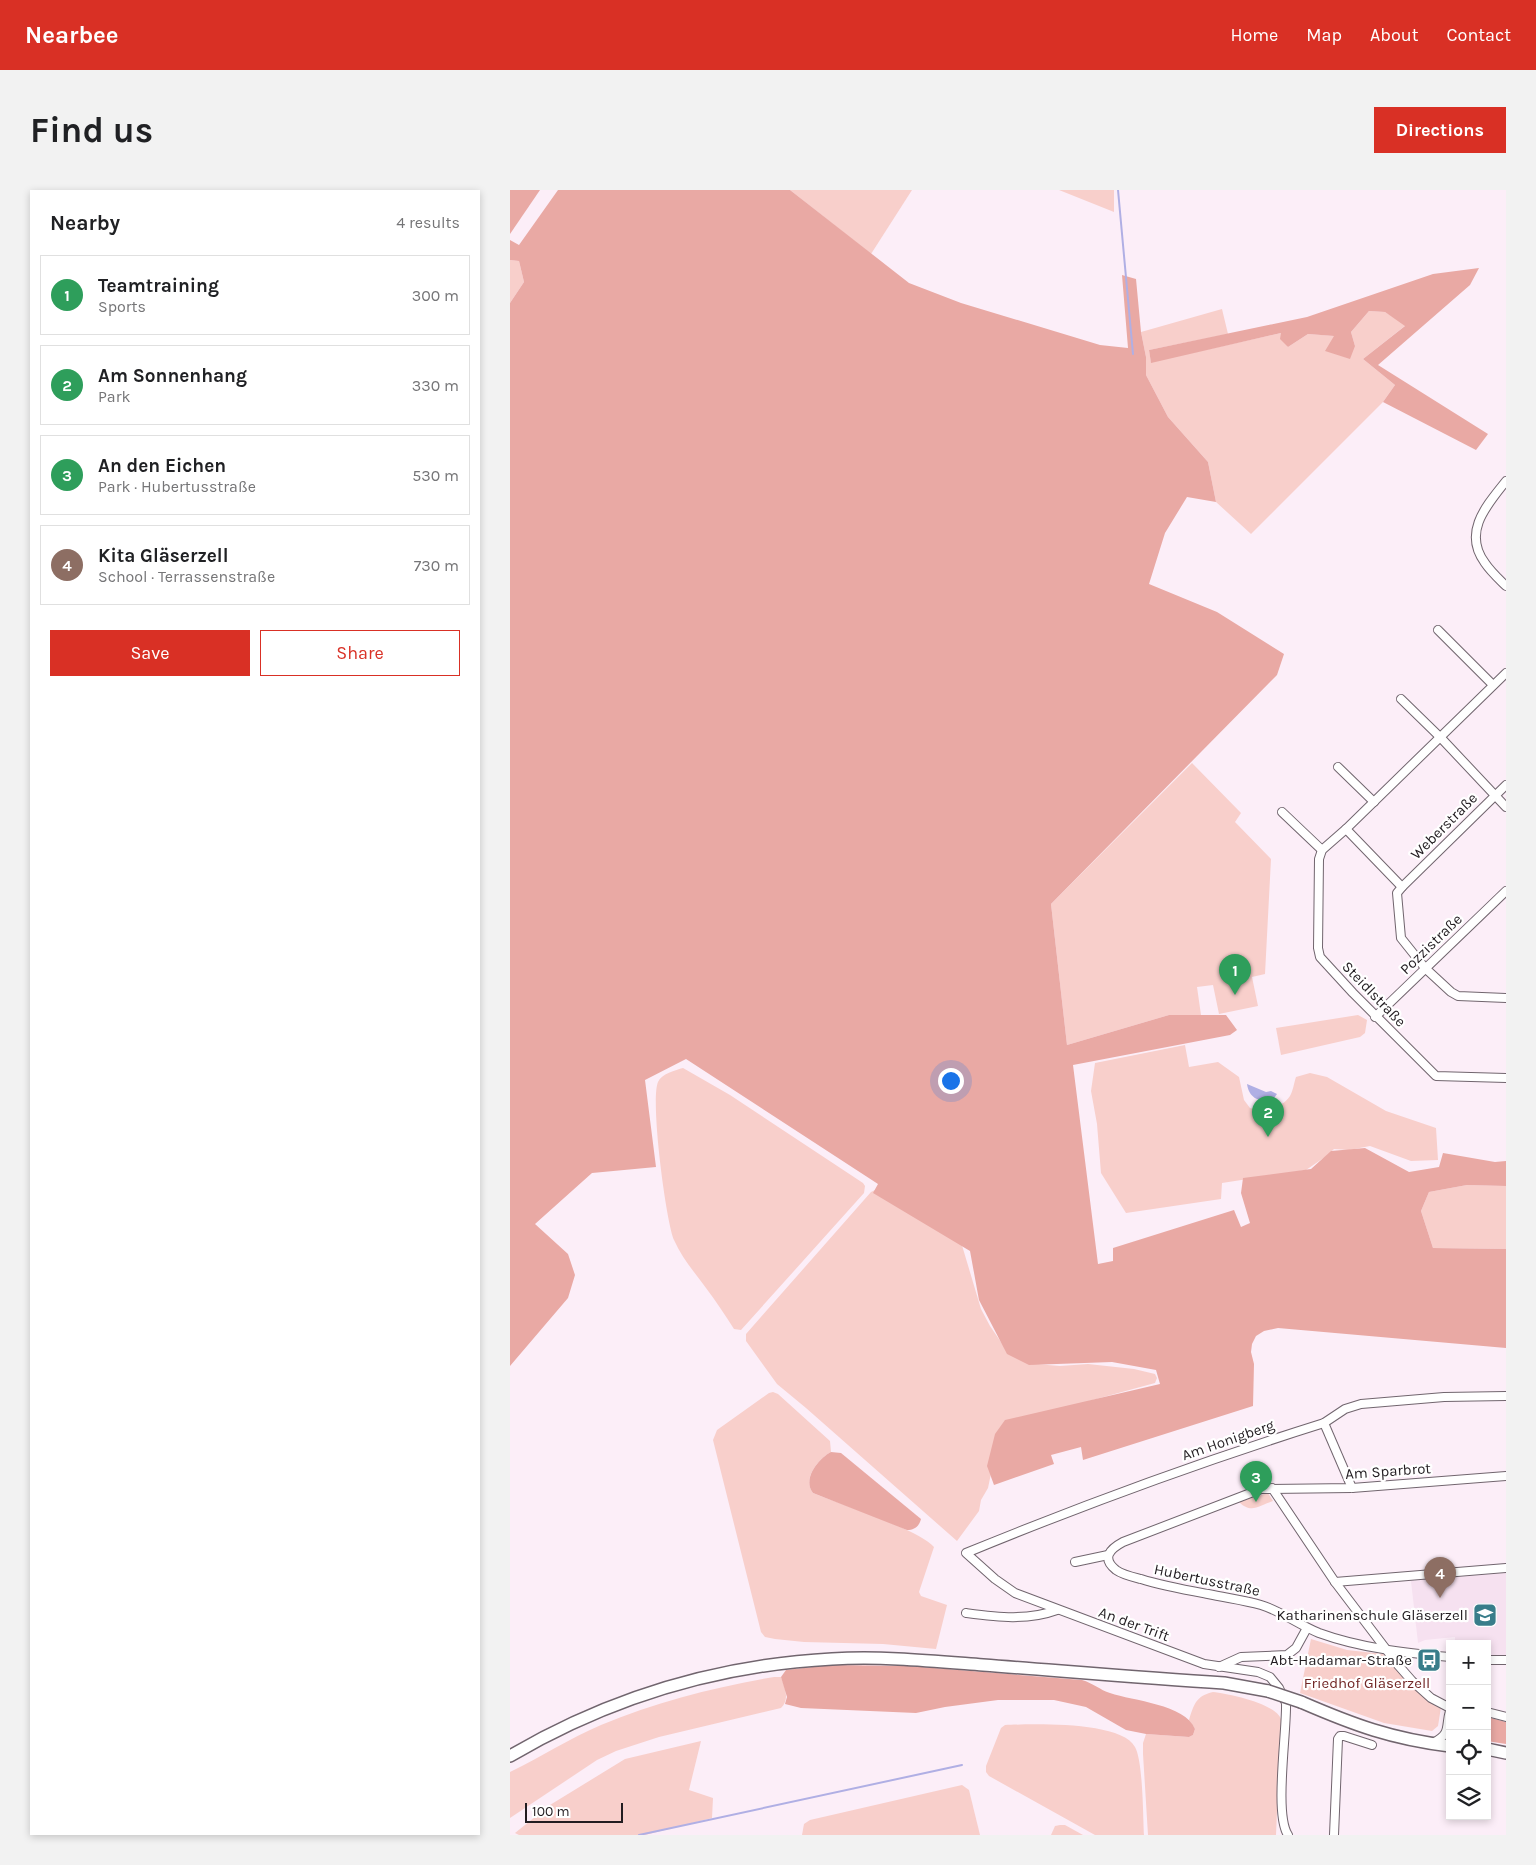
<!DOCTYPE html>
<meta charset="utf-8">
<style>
body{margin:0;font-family:Karla,sans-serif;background:#f2f2f2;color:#202124}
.controls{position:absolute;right:15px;bottom:15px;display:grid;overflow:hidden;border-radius:0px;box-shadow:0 2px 8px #0003}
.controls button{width:45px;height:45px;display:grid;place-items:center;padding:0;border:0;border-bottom:1px solid #e0e0e0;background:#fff;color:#202124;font:25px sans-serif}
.scale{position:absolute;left:15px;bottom:12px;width:98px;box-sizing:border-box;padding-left:5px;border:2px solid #221d21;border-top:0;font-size:14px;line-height:18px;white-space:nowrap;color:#221d21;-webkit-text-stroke:4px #fff;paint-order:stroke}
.you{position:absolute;left:440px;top:890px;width:18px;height:18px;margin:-12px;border:4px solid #fff;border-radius:50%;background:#1a73e8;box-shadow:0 0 0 8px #1a73e833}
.badge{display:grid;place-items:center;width:32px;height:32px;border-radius:50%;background:#d93025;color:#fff;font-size:16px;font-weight:700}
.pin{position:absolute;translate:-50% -41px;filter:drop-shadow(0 1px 2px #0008)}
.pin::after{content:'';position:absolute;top:26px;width:18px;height:15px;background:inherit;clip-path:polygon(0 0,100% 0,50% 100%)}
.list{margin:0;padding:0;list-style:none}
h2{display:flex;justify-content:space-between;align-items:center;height:65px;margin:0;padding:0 20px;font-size:21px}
h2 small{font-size:16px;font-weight:400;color:#757577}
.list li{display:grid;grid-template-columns:32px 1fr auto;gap:15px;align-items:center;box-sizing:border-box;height:80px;margin:0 10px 10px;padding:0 10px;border:1px solid #e0e0e0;border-radius:0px}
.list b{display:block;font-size:19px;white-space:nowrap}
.list p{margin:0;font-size:16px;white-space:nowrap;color:#757577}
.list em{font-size:16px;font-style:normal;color:#757577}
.actions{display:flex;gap:10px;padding:15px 20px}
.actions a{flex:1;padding:11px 0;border:1px solid #d93025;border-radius:0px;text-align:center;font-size:18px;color:#d93025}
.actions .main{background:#d93025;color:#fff}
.icon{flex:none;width:28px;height:28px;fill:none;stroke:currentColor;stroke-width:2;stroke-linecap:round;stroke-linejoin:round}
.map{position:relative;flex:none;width:996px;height:1645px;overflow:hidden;border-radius:0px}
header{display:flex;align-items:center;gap:30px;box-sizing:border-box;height:70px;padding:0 25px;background:#d93025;color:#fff}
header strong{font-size:24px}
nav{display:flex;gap:28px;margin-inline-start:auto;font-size:18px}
.intro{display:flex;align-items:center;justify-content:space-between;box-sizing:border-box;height:120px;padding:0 30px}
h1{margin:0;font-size:35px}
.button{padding:12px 22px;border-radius:0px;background:#d93025;color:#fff;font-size:18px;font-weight:700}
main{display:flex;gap:30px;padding:0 30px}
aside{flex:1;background:#fff;border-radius:0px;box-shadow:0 2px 8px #0003}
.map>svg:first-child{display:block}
</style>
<header>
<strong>Nearbee</strong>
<nav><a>Home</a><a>Map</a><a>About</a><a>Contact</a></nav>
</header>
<div class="intro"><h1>Find us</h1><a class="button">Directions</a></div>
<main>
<aside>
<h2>Nearby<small>4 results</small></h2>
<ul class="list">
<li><span class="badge" style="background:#2e9e5b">1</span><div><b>Teamtraining</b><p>Sports</p></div><em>300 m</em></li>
<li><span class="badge" style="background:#2e9e5b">2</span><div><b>Am Sonnenhang</b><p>Park</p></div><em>330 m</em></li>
<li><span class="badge" style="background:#2e9e5b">3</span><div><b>An den Eichen</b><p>Park · Hubertusstraße</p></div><em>530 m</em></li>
<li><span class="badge" style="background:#8d6e63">4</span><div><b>Kita Gläserzell</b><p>School · Terrassenstraße</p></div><em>730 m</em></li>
</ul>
<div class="actions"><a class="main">Save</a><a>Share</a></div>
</aside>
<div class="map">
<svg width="996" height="1645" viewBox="0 0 996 1645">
<rect width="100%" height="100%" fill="#fceef8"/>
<path fill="#f6e1f0" d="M996 1383V1466L977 1465V1454H945V1447L915 1450 908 1453 901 1391Z"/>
<g fill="#f8cfcb">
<path d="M280 0H402L361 64Z"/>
<path d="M549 0H604V22Z"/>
<path d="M0 70 9 71 14 92 0 113Z"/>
<path d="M712 119 718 144 639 160 641 172 771 143 778 157 798 144 825 146 845 156 841 142 859 121 875 122 896 135 853 169 885 195 873 212 741 344 706 312 698 272 658 227 636 185V167L631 142Z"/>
<path d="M682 573 731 623 725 632 761 669 755 784 742 787 748 816 709 824 703 795 687 797 691 825H659L557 855 541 714Z"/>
<path d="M848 825 857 830 855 843 850 847 771 865 766 838Z"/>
<path d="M675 855 679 877 708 872 729 887 734 910 740 918C753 922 771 919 780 906 783 901 784 893 786 887L800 883 817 887 876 921 926 938 928 970 901 971 860 956 839 960 824 959 815 967 796 980 712 993 711 1009 616 1023 591 983 587 934 581 901 585 873Z"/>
<path d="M173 878 220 905 353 993 355 996 354 1003 231 1140 224 1139C215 1125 206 1111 196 1098 185 1083 172 1068 164 1050 156 1031 140 911 148 892 151 884 166 880 173 878Z"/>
<path d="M957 995 996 996V1059L923 1058 911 1021 919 1002Z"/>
<path d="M365 1000 451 1052 471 1119 480 1136 493 1155 525 1174 550 1176 578 1174 624 1179 645 1184 647 1188 645 1193 579 1211 483 1274 478 1298 471 1310 469 1321 447 1351 296 1218 267 1194 236 1151V1144L361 1002Z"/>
<path d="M263 1202 268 1204 320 1251 321 1262C308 1269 292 1289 303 1303 327 1313 410 1340 424 1357L409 1402 411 1406 437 1415 426 1459 373 1454 294 1452 265 1449 255 1447 251 1442 203 1250 207 1240 259 1203Z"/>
<path d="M758 1303 763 1311C749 1316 741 1324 729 1312Z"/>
<path d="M801 1449 837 1460 873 1464 920 1512 931 1517 928 1536 922 1541 874 1533 790 1503Z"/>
<path d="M264 1487H271C275 1498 280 1509 271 1518L149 1547 106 1561 87 1570 0 1628V1582C31 1567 60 1548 91 1535 146 1512 205 1497 264 1487Z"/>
<path d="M703 1502C719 1504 765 1513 771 1529L766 1645H638L633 1564V1553L636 1544 679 1547 683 1545 685 1539 679 1530C684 1514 686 1506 703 1502Z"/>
<path d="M495 1535C523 1534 611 1531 625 1557 633 1571 633 1626 634 1645H585L479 1586 476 1582V1576L491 1538Z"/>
<path d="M191 1551 179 1600 203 1608 202 1628 135 1645H9L5 1643 40 1615 115 1569Z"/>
<path d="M452 1595 459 1600 470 1645H292L294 1634 300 1630Z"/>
<path d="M550 1635H555L573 1645H541L545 1636Z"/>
</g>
<g fill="#e9a9a4">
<path d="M0 0H30L0 44Z"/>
<path d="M48 0H280L399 93 451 113 590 155 618 158 612 85 626 89 631 142 636 167V185L658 227 698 272 706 312 677 307 655 343 639 394 707 422 774 464 767 485 541 714 557 855 659 825H716L727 840 720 845 563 875 588 1074 603 1071V1058L724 1020 731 1037 740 1033 731 1003 733 988 801 979 821 961 855 958 899 982 929 977 933 963 985 972 996 971V996L957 995 919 1002 911 1021 923 1058 996 1059V1158L768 1138 754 1141 746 1146 742 1154 741 1162 744 1174 743 1216 573 1270 571 1257 541 1265 544 1274 484 1295 477 1276 485 1244 495 1230 650 1194 646 1180 602 1172 519 1175 497 1164 469 1110 460 1061 363 1003 368 994 176 869 135 890 146 977 82 983 25 1034 58 1064 65 1085 58 1108 0 1176V113L14 92 9 71 0 70V50L9 55Z"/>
<path d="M969 78 960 95 868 175 978 244 966 260 873 212 885 195 853 169 895 136 875 122 859 121 841 142 845 156 840 169 815 161 824 146 798 144 778 157 770 149 771 143 641 173 639 160 797 127 923 84Z"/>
<path d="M321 1262 331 1263 411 1329C409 1337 404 1340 397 1340L303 1303C292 1289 308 1269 321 1262Z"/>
<path d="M321 1475 399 1476 572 1490C583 1493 590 1500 600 1503 623 1511 675 1514 685 1539L683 1545 679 1547 636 1544 616 1540 576 1517 544 1510H488L435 1517 406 1523 291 1518 275 1514 277 1507 271 1487 276 1480Z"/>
<path d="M977 1527 996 1532V1554L977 1551Z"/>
</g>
<path fill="#b0afe4" d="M737 894 756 902 761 901 767 904 761 912C748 911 739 908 737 894Z"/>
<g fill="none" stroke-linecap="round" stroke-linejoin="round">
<g stroke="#b0afe4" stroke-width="2">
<path d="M608 0 623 164"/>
<path d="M129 1645 452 1575"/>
</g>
<g stroke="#71656e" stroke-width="10">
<g id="minor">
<path d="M996 291C977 315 952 342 975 373 981 382 989 389 996 396"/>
<path d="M928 440 983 495"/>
<path d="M996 483 836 639 812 660 809 669 808 758 810 767 843 803 926 886 996 888"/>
<path d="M891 509 931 548 996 617"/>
<path d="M828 577 864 612"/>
<path d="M772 622 812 660"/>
<path d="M836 639 892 697 887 703 891 748 915 778 941 802 948 806 996 808"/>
<path d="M892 697 996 595"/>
<path d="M865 827 996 701"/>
<path d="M814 1233 842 1298"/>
<path d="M762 1298 825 1392 888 1475 902 1491 921 1508 940 1518"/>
<path d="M565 1372 598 1365"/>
<path d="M825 1392 996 1378"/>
<path d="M456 1423C487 1427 517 1431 547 1420"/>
<path d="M940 1467C896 1463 850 1458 809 1443 789 1435 771 1421 751 1415 734 1410 716 1408 698 1404 676 1400 653 1396 631 1389 623 1387 613 1385 606 1380 591 1368 600 1359 613 1352L751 1299 842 1298 996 1286"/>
<path d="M977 1470H996"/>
<path d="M709 1477 731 1467 777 1465 786 1458 797 1438"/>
<path d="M977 1522 996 1527"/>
<path d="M923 1553C942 1543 935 1537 940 1521"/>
<path d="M778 1645C764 1624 777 1542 776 1513L769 1498 760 1487 748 1482 694 1474 505 1403 485 1389 456 1363C573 1315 693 1271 814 1233L835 1219 851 1214 934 1207 996 1206"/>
<path d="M824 1645 828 1549 830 1546H834L862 1555"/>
</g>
</g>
<g stroke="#71656e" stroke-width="14">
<g id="secondary">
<path d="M791 1512C844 1535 882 1549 940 1556"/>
<path d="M977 1559 996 1563"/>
<path d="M0 1566C99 1508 208 1475 322 1469 372 1466 422 1471 473 1475 553 1481 633 1488 714 1493L758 1501"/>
</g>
</g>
<use href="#minor" stroke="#fff" stroke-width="8"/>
<use href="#secondary" stroke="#fff" stroke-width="11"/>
<g stroke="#71656e" stroke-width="14" stroke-linecap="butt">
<path id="secondary-bridge" d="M758 1501 791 1512"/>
</g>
<use href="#secondary-bridge" stroke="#fff" stroke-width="11"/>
</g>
<defs>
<g id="school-square" transform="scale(1.25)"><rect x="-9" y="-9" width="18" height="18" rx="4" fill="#387d8a" stroke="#fff"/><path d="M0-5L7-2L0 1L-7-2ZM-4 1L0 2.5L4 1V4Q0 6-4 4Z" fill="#fff"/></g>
<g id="bus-square" transform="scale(1.25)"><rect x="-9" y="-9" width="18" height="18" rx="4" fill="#387d8a" stroke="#fff"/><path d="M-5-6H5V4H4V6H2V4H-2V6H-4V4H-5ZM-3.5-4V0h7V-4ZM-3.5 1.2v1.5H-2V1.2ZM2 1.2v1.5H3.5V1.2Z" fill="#fff"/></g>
</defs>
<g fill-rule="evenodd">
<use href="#school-square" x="975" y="1425"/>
<use href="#bus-square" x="919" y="1470"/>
</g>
<g text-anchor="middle" stroke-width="4.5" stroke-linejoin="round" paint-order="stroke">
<g font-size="15" fill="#221d21" stroke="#fff">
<text transform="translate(934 636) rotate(-45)" y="5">Weberstraße</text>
<text transform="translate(921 754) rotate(-44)" y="5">Pozzistraße</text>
<text transform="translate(864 804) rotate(46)" y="5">Steidlstraße</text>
<text transform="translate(718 1250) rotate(-19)" y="5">Am Honigberg</text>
<text transform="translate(878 1281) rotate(-4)" y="5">Am Sparbrot</text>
<text transform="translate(697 1390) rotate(12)" y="5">Hubertusstraße</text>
<text transform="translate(624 1434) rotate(20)" y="5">An der Trift</text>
</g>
<g font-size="15" fill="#221d21" stroke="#fff" text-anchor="end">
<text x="958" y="1430">Katharinenschule Gläserzell</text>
<text x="902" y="1475">Abt-Hadamar-Straße</text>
</g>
<g font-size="15" fill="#712625" stroke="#fff">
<text x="857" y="1498">Friedhof Gläserzell</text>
</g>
</g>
</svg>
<div class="controls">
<button>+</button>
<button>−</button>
<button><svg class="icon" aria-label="locate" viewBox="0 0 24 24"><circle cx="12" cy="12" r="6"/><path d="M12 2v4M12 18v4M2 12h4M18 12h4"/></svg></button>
<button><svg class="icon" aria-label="layers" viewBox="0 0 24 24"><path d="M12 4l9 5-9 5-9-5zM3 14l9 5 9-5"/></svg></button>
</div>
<div class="scale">100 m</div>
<div class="you"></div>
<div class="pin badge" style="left:725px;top:805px;background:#2e9e5b">1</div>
<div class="pin badge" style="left:758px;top:947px;background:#2e9e5b">2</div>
<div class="pin badge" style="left:746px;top:1312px;background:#2e9e5b">3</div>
<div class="pin badge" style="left:930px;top:1408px;background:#8d6e63">4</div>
</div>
</main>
